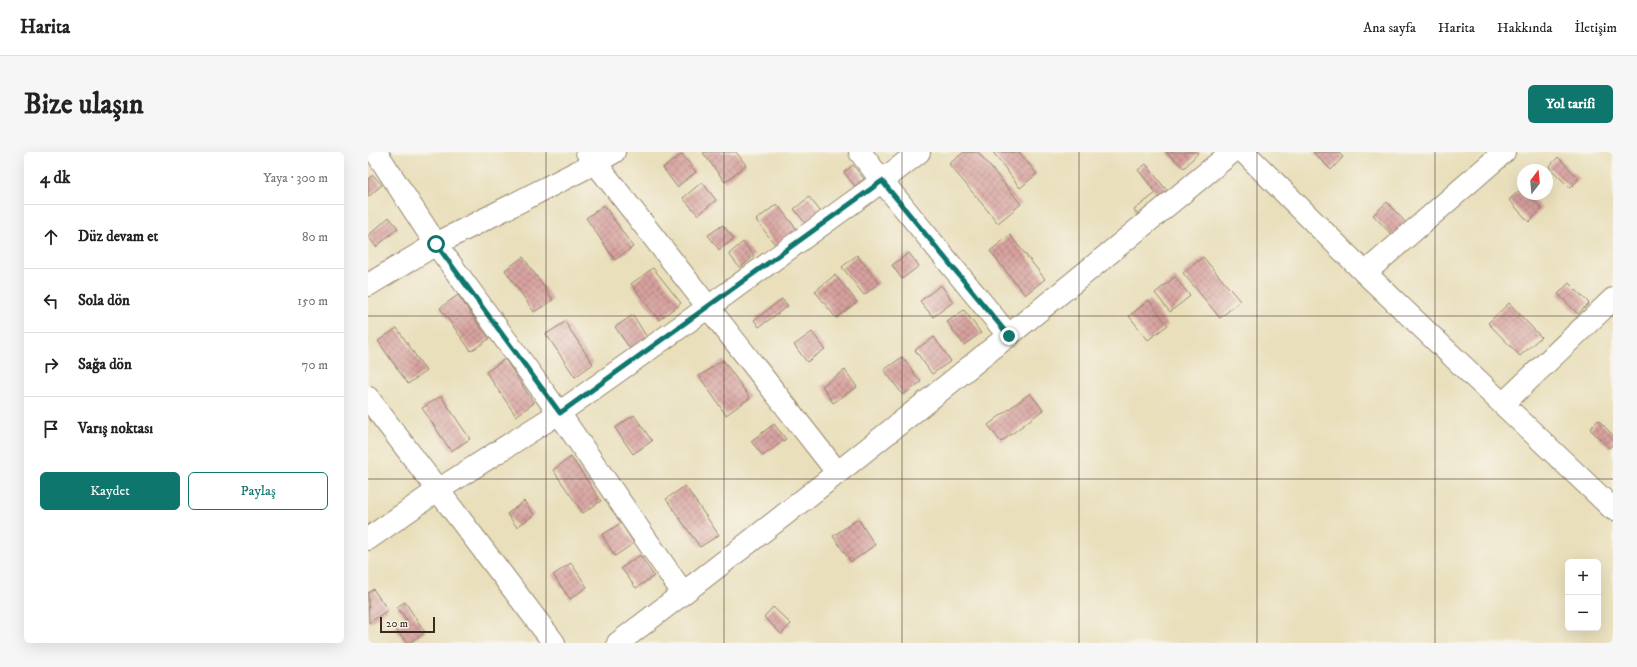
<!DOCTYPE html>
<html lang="tr">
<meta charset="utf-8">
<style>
body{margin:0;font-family:"IM FELL DW Pica",serif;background:#f6f6f6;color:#222}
.controls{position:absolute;right:12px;bottom:12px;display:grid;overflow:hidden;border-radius:6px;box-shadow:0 4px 16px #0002}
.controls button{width:36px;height:36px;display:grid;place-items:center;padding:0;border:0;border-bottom:1px solid #e0e0e0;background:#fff;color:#222;font:20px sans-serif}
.compass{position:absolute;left:1149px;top:12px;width:36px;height:36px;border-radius:50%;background:#fff;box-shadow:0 4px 16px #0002;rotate:16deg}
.scale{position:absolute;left:12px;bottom:10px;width:55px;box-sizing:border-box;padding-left:4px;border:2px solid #3b2a1e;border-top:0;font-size:11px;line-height:14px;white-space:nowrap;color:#3b2a1e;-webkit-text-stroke:3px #f7f3e8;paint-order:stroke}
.stop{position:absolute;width:12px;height:12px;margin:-9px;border:3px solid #0f766e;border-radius:50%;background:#fff}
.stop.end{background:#0f766e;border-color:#fff;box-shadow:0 1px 4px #0008}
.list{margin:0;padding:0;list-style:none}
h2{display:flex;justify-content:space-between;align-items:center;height:52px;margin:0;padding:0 16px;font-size:17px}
h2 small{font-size:13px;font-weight:400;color:#767676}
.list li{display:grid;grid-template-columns:26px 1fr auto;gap:12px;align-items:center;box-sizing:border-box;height:64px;padding:0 16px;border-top:1px solid #e0e0e0}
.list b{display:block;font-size:15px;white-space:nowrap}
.list em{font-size:13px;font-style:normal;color:#767676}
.actions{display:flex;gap:8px;padding:12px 16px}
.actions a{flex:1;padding:9px 0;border:1px solid #0f766e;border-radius:6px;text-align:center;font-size:14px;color:#0f766e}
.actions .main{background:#0f766e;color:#fff}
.icon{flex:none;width:22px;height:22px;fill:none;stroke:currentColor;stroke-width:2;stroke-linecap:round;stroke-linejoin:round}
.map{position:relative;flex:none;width:1245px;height:491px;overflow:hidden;border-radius:6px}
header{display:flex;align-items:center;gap:24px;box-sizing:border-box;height:56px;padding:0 20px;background:#fff;border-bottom:1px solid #e0e0e0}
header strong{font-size:19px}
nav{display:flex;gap:22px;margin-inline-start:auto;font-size:14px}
.intro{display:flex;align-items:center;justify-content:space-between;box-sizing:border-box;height:96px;padding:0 24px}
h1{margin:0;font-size:28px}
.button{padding:10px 18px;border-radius:6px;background:#0f766e;color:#fff;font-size:14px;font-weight:700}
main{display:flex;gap:24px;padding:0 24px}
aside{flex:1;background:#fff;border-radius:6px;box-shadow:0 4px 16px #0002}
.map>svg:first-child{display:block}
</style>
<header>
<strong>Harita</strong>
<nav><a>Ana sayfa</a><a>Harita</a><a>Hakkında</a><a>İletişim</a></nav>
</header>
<div class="intro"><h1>Bize ulaşın</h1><a class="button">Yol tarifi</a></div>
<main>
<aside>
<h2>4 dk<small>Yaya · 300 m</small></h2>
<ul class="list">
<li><svg class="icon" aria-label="ahead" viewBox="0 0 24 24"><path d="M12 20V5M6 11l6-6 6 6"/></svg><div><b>Düz devam et</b></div><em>80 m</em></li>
<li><svg class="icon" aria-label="left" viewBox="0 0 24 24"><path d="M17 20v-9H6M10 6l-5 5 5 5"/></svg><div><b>Sola dön</b></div><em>150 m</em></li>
<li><svg class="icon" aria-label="right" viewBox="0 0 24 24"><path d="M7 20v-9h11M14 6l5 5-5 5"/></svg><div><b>Sağa dön</b></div><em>70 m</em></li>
<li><svg class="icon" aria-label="arrive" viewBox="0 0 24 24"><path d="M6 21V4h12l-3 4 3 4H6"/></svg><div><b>Varış noktası</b></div></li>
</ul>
<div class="actions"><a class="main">Kaydet</a><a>Paylaş</a></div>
</aside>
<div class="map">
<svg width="1245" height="491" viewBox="0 0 1245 491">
<defs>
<pattern id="building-cross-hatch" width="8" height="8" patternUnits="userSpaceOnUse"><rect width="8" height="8" fill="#d7a19f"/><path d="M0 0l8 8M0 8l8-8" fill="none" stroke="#b08381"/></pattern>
</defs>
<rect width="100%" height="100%" fill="#f7f3e8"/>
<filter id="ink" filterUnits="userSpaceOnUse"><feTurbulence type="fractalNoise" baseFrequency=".025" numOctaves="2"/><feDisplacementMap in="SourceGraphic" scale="8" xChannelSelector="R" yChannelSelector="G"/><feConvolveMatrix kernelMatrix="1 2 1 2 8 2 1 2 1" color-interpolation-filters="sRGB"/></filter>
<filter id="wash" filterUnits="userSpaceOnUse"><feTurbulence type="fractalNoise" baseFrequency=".012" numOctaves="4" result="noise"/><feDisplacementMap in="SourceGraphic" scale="16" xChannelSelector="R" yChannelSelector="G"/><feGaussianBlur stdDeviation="0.9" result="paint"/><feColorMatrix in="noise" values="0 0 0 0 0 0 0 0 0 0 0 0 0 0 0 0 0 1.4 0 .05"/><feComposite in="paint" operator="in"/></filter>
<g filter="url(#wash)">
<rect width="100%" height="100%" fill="#e9dfbb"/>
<g id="blocks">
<g fill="url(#building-cross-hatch)">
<path d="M337 0H368L378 13 357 30 335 1Z"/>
<path d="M596 0H610L653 52 630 71 581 12Z"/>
<path d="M625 0H651L669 22 652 36Z"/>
<path d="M798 0H831L816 16Z"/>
<path d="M945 0H970L975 5 963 18Z"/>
<path d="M314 2 328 20 309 35 295 16Z"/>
<path d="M1190 5 1211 27 1202 36 1181 15Z"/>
<path d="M778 12 800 40 770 63 766 58 788 41 770 18Z"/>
<path d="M485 13 496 27 487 34 476 20Z"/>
<path d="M5 23 14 33 0 45V27Z"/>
<path d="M334 30 348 48 330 63 315 46Z"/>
<path d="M1154 36 1155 42H1160L1174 57 1161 70 1141 48Z"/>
<path d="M441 45 453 60 438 72 426 57Z"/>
<path d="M1019 50 1038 71 1025 84 1005 63Z"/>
<path d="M409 52 430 79 409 95 388 68Z"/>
<path d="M236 53 265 95 247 108 218 66Z"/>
<path d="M21 65 30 76 8 95 0 84Z"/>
<path d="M355 73 366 87 351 98 340 83Z"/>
<path d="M642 83 677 127 657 143 622 99Z"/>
<path d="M375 90 386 104 372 116 361 102Z"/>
<path d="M541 101 551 114 534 127 524 113Z"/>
<path d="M489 103 511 131 496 143 474 115Z"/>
<path d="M155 105 185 148 166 160 137 118Z"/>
<path d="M835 105 872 149 852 166 815 121Z"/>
<path d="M285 116 313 151 291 168 263 132Z"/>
<path d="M467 123 489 150 468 166 447 139Z"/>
<path d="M807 125 822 144 802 160 787 141Z"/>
<path d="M1201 131 1221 151 1210 162 1190 142Z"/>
<path d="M573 133 585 150 565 165 552 149Z"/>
<path d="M90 143 121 187 103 199 72 156Z"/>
<path d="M414 147 420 154 391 175 386 168Z"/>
<path d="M781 148 800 173 780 188 761 164Z"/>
<path d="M1141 151 1173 185 1152 204 1120 171Z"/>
<path d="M596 158 613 181 596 193 579 170Z"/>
<path d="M265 163 280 187 263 198 247 175Z"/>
<path d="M197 170 225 212 207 225 178 182Z"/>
<path d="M29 176 58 219 40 232 10 189Z"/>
<path d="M444 180 457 197 439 210 426 193Z"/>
<path d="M566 185 583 209 564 222 547 198Z"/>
<path d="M534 205 553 230 535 243 516 218Z"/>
<path d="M137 207 166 251 148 264 118 220Z"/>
<path d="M355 208 382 246 358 263 331 224Z"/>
<path d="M477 218 489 235 465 251 454 234Z"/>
<path d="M662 241 675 258 633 290 620 273Z"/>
<path d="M73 244 102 287 83 299 54 256Z"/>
<path d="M266 263 284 289 265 302 247 276Z"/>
<path d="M1230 268 1245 283V292L1241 296 1222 277Z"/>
<path d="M406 272 418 287 395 304 383 289Z"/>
<path d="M203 305 233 349 215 361 185 318Z"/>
<path d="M317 334 351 383 332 395 298 347Z"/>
<path d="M156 349 166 363 149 375 139 362Z"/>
<path d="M490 367 507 393 483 410 465 384Z"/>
<path d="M253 371 266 391 247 404 234 383Z"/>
<path d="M272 403 286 424 268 436 253 416Z"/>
<path d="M203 411 219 435 202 447 185 423Z"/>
<path d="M5 437 20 458 1 471 0 441Z"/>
<path d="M37 450 57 480 41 491H38L27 476 39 468 29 455Z"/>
<path d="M405 455 423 472 413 482 396 465Z"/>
</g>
</g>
</g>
<g filter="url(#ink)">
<use href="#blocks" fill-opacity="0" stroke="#92846c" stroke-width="1"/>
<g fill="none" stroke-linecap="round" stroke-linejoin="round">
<g stroke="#92846c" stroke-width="24">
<g id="minor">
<path d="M8 0 68 92 191 261 315 441"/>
<path d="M219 0 469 320"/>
<path d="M492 0 514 29 641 184"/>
<path d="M876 0 997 121 1245 357"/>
<path d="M997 121 1136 0"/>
<path d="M0 133 68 92 227 11 246 0"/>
<path d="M0 246 186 491"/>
<path d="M1136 251 1245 147"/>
<path d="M0 387 70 338 191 261 339 156 514 29 551 0"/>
<path d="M250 491C459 333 662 167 864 0"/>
</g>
</g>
<use href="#minor" stroke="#fff" stroke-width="22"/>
</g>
</g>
<g fill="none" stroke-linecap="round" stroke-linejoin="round" filter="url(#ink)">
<path stroke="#0f766e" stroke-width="5" d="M68 92 192 261 514 29 641 184"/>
</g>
<path fill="none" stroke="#3b2a1e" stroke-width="1" stroke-opacity="0.55" d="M178 0V491M356 0V491M534 0V491M711 0V491M889 0V491M1067 0V491M0 164H1245M0 327H1245"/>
</svg>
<div class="controls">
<button>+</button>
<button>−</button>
</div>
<svg class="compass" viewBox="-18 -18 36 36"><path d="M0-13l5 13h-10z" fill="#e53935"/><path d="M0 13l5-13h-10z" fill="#767676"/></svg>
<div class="scale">20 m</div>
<div class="stop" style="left:68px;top:92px"></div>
<div class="stop end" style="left:641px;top:184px"></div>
</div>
</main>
